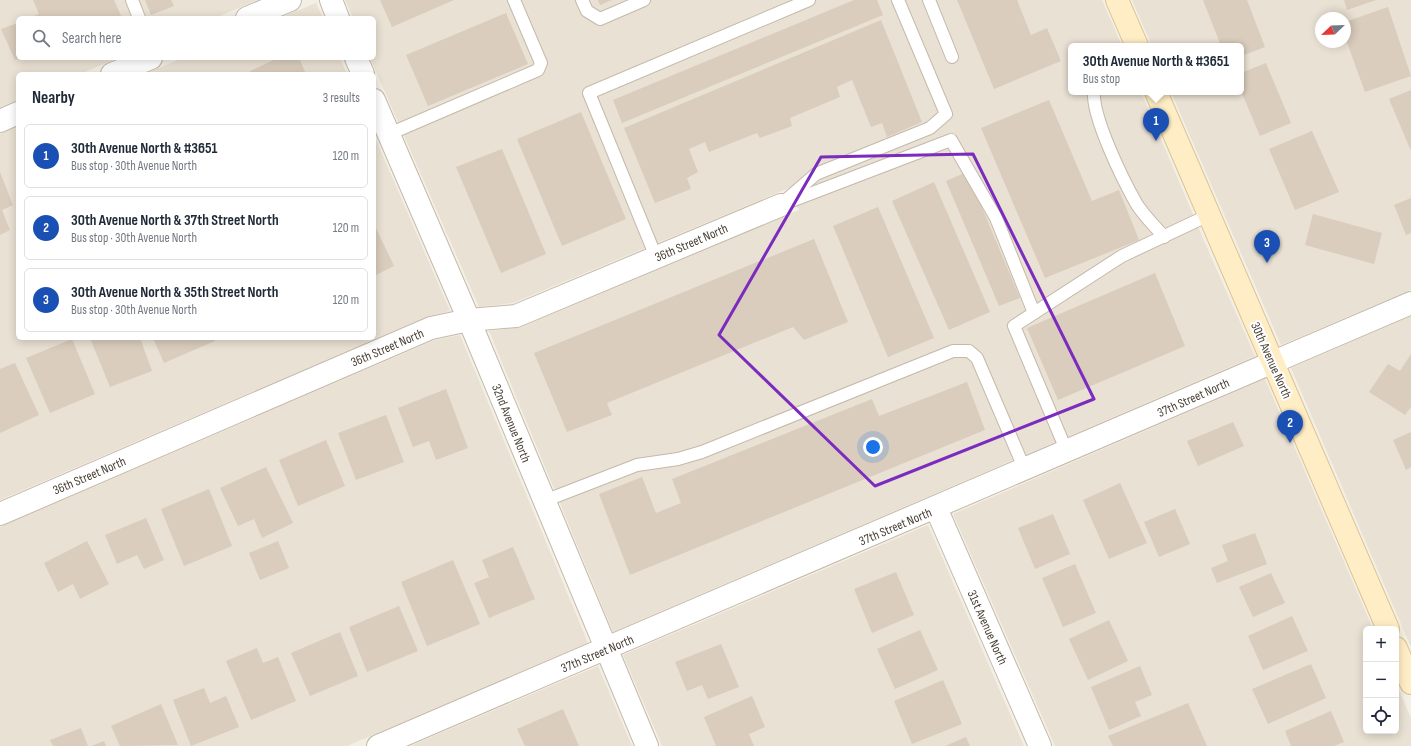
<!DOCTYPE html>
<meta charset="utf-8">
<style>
body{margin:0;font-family:"Sofia Sans Condensed",sans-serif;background:#f6f6f7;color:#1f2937}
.controls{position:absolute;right:12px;bottom:12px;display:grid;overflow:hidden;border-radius:6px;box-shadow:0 2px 10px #0003}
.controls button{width:36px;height:36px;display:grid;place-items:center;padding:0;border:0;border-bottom:1px solid #e0e1e3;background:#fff;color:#1f2937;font:20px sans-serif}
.compass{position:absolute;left:1315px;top:12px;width:36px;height:36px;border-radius:50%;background:#fff;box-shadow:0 2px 10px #0003;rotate:247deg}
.you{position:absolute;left:873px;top:447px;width:14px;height:14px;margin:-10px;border:3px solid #fff;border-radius:50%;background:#1a73e8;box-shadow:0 0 0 6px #1a73e833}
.badge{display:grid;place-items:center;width:26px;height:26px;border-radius:50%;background:#1a73e8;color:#fff;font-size:13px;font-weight:700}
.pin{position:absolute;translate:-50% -33px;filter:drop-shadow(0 1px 2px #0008)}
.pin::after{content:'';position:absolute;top:21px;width:14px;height:12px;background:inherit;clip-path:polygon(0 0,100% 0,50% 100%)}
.popup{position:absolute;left:1068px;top:43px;width:176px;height:52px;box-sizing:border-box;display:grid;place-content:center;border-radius:6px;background:#fff;filter:drop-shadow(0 1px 3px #0005);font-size:13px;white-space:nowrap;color:#747a83}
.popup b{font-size:15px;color:#1f2937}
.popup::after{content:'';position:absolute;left:50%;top:100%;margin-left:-8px;border:8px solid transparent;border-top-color:#fff}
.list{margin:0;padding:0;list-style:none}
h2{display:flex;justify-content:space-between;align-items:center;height:52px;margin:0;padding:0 16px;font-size:17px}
h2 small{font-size:13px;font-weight:400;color:#747a83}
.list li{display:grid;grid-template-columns:26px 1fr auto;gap:12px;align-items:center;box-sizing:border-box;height:64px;margin:0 8px 8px;padding:0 8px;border:1px solid #e0e1e3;border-radius:6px}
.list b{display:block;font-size:15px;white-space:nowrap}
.list p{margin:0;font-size:13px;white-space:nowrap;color:#747a83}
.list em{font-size:13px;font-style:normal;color:#747a83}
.icon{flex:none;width:22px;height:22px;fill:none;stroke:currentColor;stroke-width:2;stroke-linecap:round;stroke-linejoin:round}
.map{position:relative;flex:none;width:1411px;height:746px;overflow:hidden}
.search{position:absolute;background:#fff;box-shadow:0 2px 10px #0003;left:16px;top:16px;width:360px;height:44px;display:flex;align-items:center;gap:10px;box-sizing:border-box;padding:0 14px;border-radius:6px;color:#747a83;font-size:15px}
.panel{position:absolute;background:#fff;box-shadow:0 2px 10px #0003;left:16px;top:72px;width:360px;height:268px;border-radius:6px}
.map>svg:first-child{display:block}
</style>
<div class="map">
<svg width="1411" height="746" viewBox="0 0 1411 746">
<rect width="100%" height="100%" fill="#f4efe5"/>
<g fill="#e9e1d3" fill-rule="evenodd">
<path d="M0 0H258L215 18H18V58H118L80 74H18V100L0 107Z"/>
<path d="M345 0H1102L1122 46H1071V92H1141L1211 257 1255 356 613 632 489 331 521 327 799 210 789 188 513 303 479 307 370 58H374V18H353Z"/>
<path d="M1132 0H1411V290L1281 345 1171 92H1241V46H1152ZM1321 18H1345V42H1321Z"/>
<path d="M316 3 323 18H279Z"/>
<path d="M183 58H340L347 74H144Z"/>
<path d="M18 126V338H374V135L450 311 426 317 0 500V134Z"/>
<path d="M1411 316V647L1291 368Z"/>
<path d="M460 335 588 643 347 746H0V527L435 340Z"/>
<path d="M1265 379 1373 629H1366V731H1396V683L1411 718V746H1055L953 514Z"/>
<path d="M928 525 1024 746H662L623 655Z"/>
<path d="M598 666 632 746H410Z"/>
</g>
<g fill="#dacdbd">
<path d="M33 0H114L122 18H30L39 14Z"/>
<path d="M145 0H171L174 6 151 15Z"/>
<path d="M380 0H454L392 27Z"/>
<path d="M598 0H612L600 5Z"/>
<path d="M854 0H877L883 15 622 123 613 100Z"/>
<path d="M957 0H1017L1031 35 1047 28 1061 61 994 89Z"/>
<path d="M1203 0H1247L1265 47 1241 56V46H1221Z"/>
<path d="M1344 0H1376L1347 10Z"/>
<path d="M1388 7 1411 76 1365 92 1345 37V22Z"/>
<path d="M506 13 528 64 428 106 406 55Z"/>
<path d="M881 20 922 122 887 137 882 123 871 127 852 80 837 87 840 97 790 118 792 126 760 138 757 133 709 152 705 142 689 149 698 172 687 178 691 189 655 203 624 128Z"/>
<path d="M18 23V59L15 60 1 29Z"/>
<path d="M278 58H299L306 74H251L250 71Z"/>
<path d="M1266 63 1291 123 1260 136 1241 91V73Z"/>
<path d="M1411 90V151L1389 99Z"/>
<path d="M1049 100 1092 201 1119 190 1139 240 1045 278 981 128Z"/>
<path d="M581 112 626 219 562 246 517 139Z"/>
<path d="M1312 131 1339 192 1295 210 1269 149Z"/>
<path d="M502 149 546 254 501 273 456 167Z"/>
<path d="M0 172 13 205 2 210 10 230 0 235Z"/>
<path d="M967 172 1020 298 999 306 946 181Z"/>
<path d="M934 182 990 312 949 330 892 201Z"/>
<path d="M1411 198V233L1406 235 1394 205Z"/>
<path d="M878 207 934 338 888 357 833 226Z"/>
<path d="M1313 214 1382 233 1374 264 1305 245Z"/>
<path d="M374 224 394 266 374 276Z"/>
<path d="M814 239 848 322 804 340 793 327 607 403 612 415 567 432 534 353Z"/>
<path d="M1155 273 1185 346 1058 400 1027 328Z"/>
<path d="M90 338H140L152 371 110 387Z"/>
<path d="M153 338H214L215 341 164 363Z"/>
<path d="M72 339 95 394 50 413 26 358Z"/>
<path d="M1411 354V407L1405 415 1369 392 1388 364 1400 371Z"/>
<path d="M15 363 39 415 0 433V369Z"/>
<path d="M967 382 985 430 630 575 599 494 642 477 656 513 681 503 672 479 872 399 879 416Z"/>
<path d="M446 389 468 448 436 460 429 441 413 447 398 408Z"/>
<path d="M386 415 404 462 356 480 338 433Z"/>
<path d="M1233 422 1244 446 1198 466 1187 441Z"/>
<path d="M1411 432V467L1406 470 1393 440Z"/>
<path d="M326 440 345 486 298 506 279 460Z"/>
<path d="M266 467 293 523 262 538 254 519 238 526 220 488Z"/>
<path d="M1120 483 1147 543 1109 559 1083 500Z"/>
<path d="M209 489 232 546 184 566 161 509Z"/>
<path d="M1175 509 1190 544 1159 557 1144 522Z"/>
<path d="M1053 514 1070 554 1035 569 1018 528Z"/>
<path d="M146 518 164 560 144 569 137 555 117 564 105 535Z"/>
<path d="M1255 533 1267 564 1217 583 1211 568 1228 561 1222 545Z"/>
<path d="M87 541 109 584 80 599 73 584 58 592 44 563Z"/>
<path d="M278 541 289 568 260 580 249 553Z"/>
<path d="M513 547 535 599 489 618 474 583 489 577 482 560Z"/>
<path d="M453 560 480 624 427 646 401 582Z"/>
<path d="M1075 564 1096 613 1063 627 1042 578Z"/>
<path d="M896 572 914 615 872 633 854 589Z"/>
<path d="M1271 573 1285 603 1253 617 1239 587Z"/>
<path d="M399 606 418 651 367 672 349 627Z"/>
<path d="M1292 616 1308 651 1263 670 1248 636Z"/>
<path d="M1109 620 1128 661 1088 680 1069 639Z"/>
<path d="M920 630 938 670 895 689 877 649Z"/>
<path d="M340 632 358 676 310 696 291 653Z"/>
<path d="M721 644 739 687 708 699 702 685 687 691 675 662Z"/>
<path d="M257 648 263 663 278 657 296 701 251 720 226 661Z"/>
<path d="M1311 664 1326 698 1268 724 1252 689Z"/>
<path d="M1140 666 1152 695 1135 702 1141 716 1109 730 1091 687Z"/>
<path d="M943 680 962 724 912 744 894 701Z"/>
<path d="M204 688 210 703 226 696 239 727 191 746 173 700Z"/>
<path d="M752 696 765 727 749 734 754 746H716L704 717Z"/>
<path d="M1188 703 1207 746H1113L1108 736Z"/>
<path d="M161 704 178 745 120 746 111 726Z"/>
<path d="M563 709 579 746H525L517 729Z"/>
<path d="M1331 711 1344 742 1334 746H1291L1285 731Z"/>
<path d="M81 728 88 746H53L50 740Z"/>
<path d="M966 737 970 746H945Z"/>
<path d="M104 741 106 746H91Z"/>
</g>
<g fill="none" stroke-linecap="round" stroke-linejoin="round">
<g stroke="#c4b9aa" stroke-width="14">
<g id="lane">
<path d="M132 0 139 18"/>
<path d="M582 0 587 11 600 19 644 0"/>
<path d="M929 0 952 57"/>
<path d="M1094 92C1092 117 1123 180 1136 203 1143 215 1155 226 1164 237"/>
<path d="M389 134 538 70 541 63 514 0"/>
<path d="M786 200 816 174 930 128 946 114 898 0"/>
<path d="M781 205 951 140 996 218 1034 313"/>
<path d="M656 257 589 93 809 0"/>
<path d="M1067 452 1014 326 1122 256 1209 215"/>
<path d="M544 501 637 465 678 459 702 452 953 351H969L977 358 1025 470"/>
</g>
</g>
<g stroke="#c4b9aa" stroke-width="24">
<g id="street">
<path d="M331 0 338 18"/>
<path d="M247 18 290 0"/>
<path d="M356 58 363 74"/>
<path d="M112 74 151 58"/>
<path d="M374 100 469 320 647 746"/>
<path d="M0 121 18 113"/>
<path d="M936 508 1040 746"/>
<path d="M0 514 431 328 469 320 516 316 781 205"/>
<path d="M378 746 1411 303"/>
</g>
</g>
<g stroke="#dcc493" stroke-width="24">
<g id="secondary">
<path d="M1117 0 1137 46"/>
<path d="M1156 92C1233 271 1311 450 1388 629"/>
<path d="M1396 648 1411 683"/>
</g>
</g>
<use href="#lane" stroke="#fff" stroke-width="12"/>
<use href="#street" stroke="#fff" stroke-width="22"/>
<use href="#secondary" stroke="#ffeec5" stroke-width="22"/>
</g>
<path fill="none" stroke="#7b2cbf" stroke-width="3" stroke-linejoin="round" d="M973 154 1094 399 875 486 719 335 821 157Z"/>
<g text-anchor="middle" stroke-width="4" stroke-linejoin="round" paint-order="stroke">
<g font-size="13" fill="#483f34" stroke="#fff">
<text transform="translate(691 242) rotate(-23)" y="5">36th Street North</text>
<text transform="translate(387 347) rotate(-23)" y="5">36th Street North</text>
<text transform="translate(1272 360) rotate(66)" y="5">30th Avenue North</text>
<text transform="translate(1193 397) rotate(-24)" y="5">37th Street North</text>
<text transform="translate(512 423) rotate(68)" y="5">32nd Avenue North</text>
<text transform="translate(89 475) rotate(-23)" y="5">36th Street North</text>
<text transform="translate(895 526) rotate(-23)" y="5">37th Street North</text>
<text transform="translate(988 627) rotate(66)" y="5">31st Avenue North</text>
<text transform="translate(597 653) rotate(-23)" y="5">37th Street North</text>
</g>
</g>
</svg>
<div class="controls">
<button>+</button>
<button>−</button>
<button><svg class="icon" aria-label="locate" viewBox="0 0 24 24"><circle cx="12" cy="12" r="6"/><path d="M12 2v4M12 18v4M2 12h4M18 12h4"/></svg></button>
</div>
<svg class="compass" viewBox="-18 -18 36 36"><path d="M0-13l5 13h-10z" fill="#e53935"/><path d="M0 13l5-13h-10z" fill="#747a83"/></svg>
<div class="you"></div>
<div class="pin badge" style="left:1156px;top:141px;background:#1a4fb4">1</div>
<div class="popup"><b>30th Avenue North &amp; #3651</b>Bus stop</div>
<div class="pin badge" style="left:1290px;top:443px;background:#1a4fb4">2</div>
<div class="pin badge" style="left:1267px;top:263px;background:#1a4fb4">3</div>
<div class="search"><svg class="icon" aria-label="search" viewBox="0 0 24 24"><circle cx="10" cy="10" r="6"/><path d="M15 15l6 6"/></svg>Search here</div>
<section class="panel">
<h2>Nearby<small>3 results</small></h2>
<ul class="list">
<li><span class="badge" style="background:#1a4fb4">1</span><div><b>30th Avenue North &amp; #3651</b><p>Bus stop · 30th Avenue North</p></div><em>120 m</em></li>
<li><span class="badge" style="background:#1a4fb4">2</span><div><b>30th Avenue North &amp; 37th Street North</b><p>Bus stop · 30th Avenue North</p></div><em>120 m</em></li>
<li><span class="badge" style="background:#1a4fb4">3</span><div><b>30th Avenue North &amp; 35th Street North</b><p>Bus stop · 30th Avenue North</p></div><em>120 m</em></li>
</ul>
</section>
</div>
